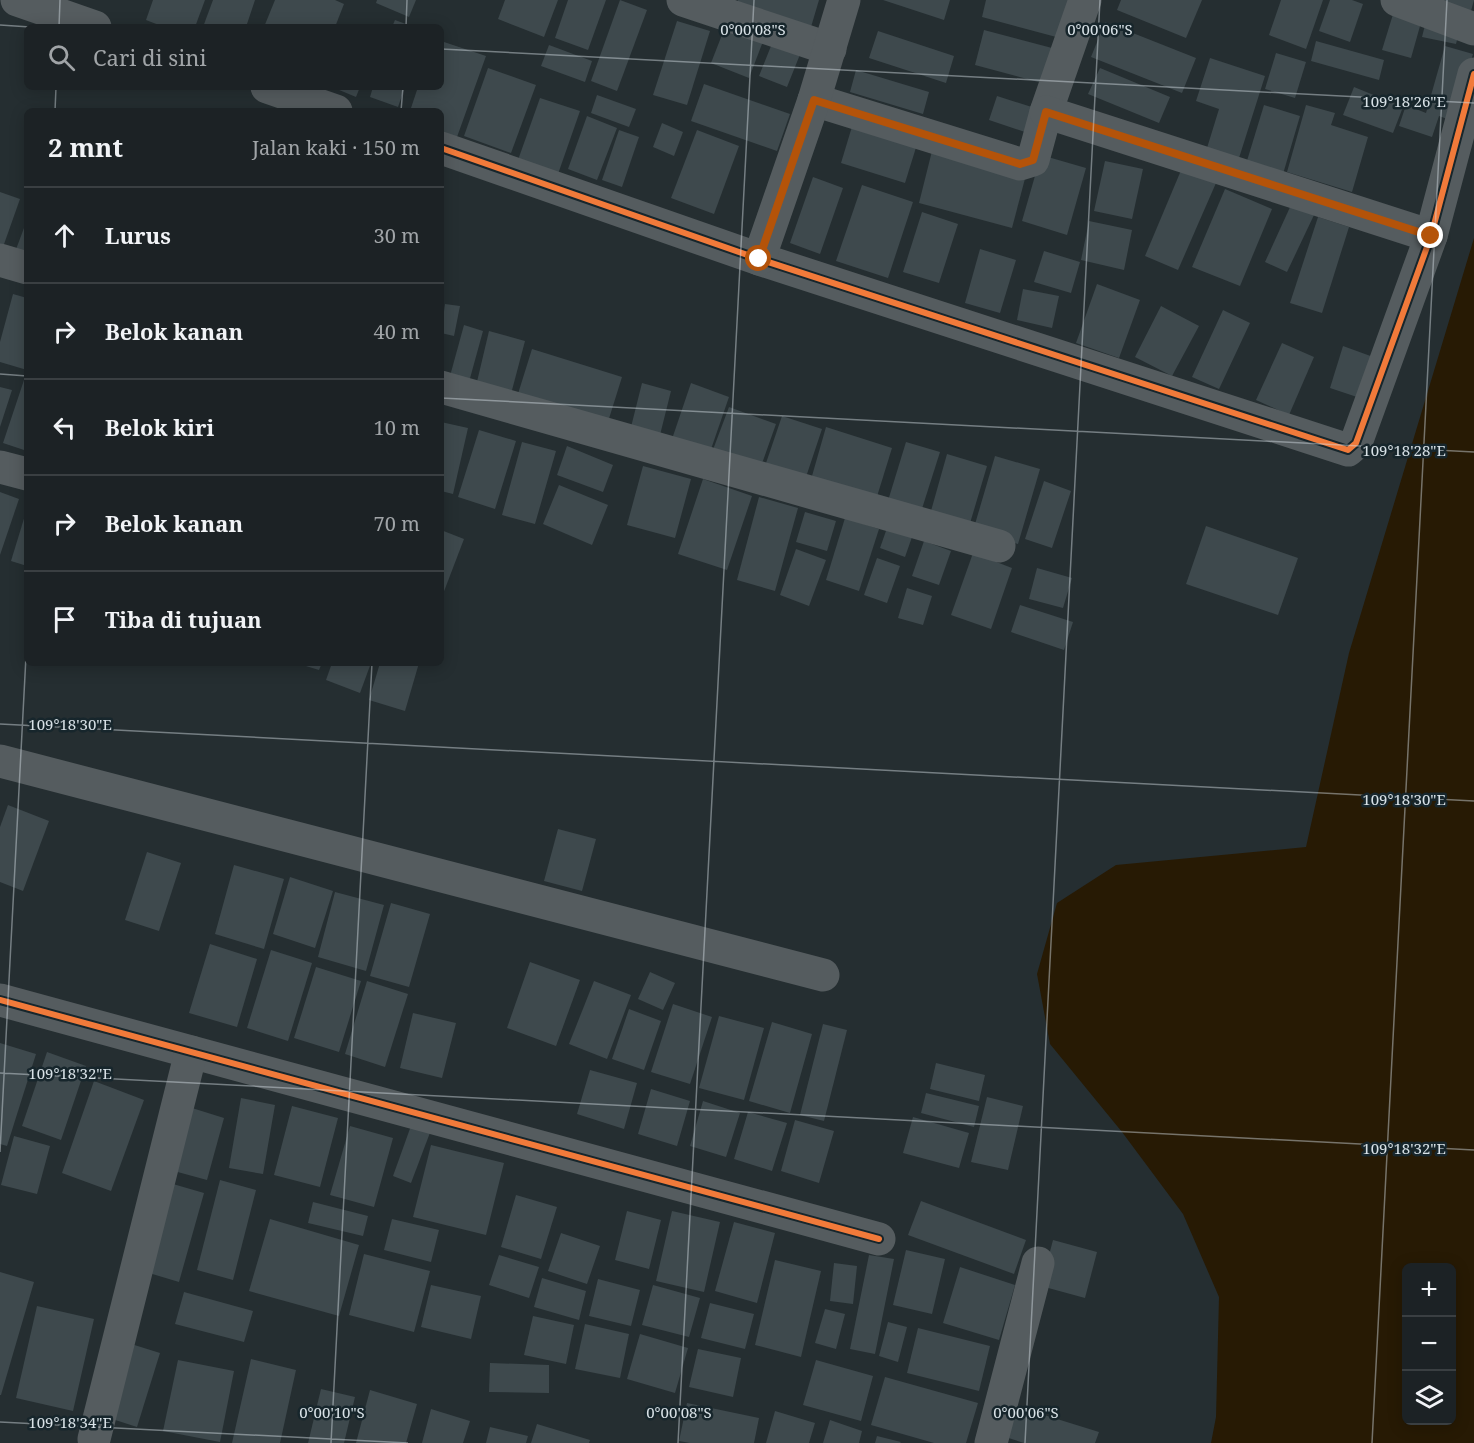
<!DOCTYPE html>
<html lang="id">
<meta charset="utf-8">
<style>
body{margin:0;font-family:"Noto Serif",serif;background:#292f32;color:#f1f3f6}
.controls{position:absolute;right:18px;bottom:18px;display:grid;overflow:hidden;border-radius:9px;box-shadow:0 3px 15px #0003}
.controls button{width:54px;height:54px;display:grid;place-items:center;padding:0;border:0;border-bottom:2px solid #3a3f42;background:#1c2225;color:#f1f3f6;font:30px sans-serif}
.stop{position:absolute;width:18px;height:18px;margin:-14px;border:4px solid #b45309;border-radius:50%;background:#fff}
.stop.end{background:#b45309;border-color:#fff;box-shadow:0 2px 6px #0008}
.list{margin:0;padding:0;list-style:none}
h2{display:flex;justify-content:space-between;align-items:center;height:78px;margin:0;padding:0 24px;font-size:26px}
h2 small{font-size:20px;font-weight:400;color:#a0a4a7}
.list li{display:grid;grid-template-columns:39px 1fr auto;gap:18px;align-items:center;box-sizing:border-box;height:96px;padding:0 24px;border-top:2px solid #3a3f42}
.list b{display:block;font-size:22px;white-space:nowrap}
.list em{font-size:20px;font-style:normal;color:#a0a4a7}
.icon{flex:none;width:33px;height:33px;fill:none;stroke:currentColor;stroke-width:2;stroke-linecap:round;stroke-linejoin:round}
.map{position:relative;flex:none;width:1474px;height:1443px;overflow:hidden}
.search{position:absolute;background:#1c2225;box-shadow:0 3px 15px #0003;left:24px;top:24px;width:420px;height:66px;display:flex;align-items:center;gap:15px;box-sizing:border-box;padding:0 21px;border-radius:9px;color:#a0a4a7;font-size:22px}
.panel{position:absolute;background:#1c2225;box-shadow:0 3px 15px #0003;left:24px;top:108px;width:420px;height:558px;border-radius:9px}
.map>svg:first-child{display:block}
</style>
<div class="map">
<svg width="1474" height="1443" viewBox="0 0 1474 1443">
<rect width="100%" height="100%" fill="#252e31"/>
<path fill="#271a04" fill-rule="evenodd" d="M1474 238V1443H1211L1216 1417 1219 1297 1183 1214 1122 1132 1050 1044 1037 974 1057 903 1116 865 1306 847 1349 653ZM1406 1268H1452V1420H1406Z"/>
<g fill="#3e494d">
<path d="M153 0H205L195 27H164L146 20Z"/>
<path d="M213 0H255L246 27H203Z"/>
<path d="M275 0H335L344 4 335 27H264Z"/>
<path d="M377 0H416L409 17 376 3Z"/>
<path d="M505 0H558L544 37 498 19Z"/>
<path d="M568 0H606L588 50 555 38Z"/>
<path d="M620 0 647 10 617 91 591 81Z"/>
<path d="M738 0H819L811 27 737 4Z"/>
<path d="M883 0H950L944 20Z"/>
<path d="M986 0H1069L1060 38 982 17Z"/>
<path d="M1121 0H1202L1186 38 1117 10Z"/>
<path d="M1281 0H1323L1306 49 1269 35Z"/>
<path d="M1330 0H1352L1363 4 1350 42 1319 31Z"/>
<path d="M1433 0H1474L1471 11Z"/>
<path d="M1394 11 1422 19 1411 58 1382 50Z"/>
<path d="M395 20 414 27H392Z"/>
<path d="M677 21 710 31 687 105 653 95Z"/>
<path d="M1426 21 1460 28 1456 44 1422 37Z"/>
<path d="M727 22 765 36 749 78 711 63Z"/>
<path d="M1105 22 1196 58 1182 93 1091 57Z"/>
<path d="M984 30 1052 48 1042 83 975 65Z"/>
<path d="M878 31 954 56 946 83 869 58Z"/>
<path d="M441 41 486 56 457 137 441 132V111H410L418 87H441Z"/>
<path d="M773 41 801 52 787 87 759 76Z"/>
<path d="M1316 41 1384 60 1379 80 1311 61Z"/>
<path d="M549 45 592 61 585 82 541 66Z"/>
<path d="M1445 46 1473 54 1453 121 1439 116 1432 137 1399 126 1406 105 1426 113Z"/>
<path d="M1276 53 1306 62 1295 98 1265 89Z"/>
<path d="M1210 58 1265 76 1239 158 1207 148 1219 109 1196 101Z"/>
<path d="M488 68 536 85 511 153 464 136Z"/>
<path d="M1100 68 1170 97 1159 123 1088 94Z"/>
<path d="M856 70 929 92 923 114 850 92Z"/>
<path d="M704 84 790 114 777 151 691 121Z"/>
<path d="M332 87H360L356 97Z"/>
<path d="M373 87H405L398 107 370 97Z"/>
<path d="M1354 87 1403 107 1393 133 1343 115Z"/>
<path d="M597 95 636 109 629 127 591 113Z"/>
<path d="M997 96 1038 109 1031 134 989 120Z"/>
<path d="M540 98 580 111 558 174 518 160Z"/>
<path d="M1264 105 1300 116 1283 174 1246 164Z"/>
<path d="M1306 105 1335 113 1331 125 1368 137 1352 192 1287 172Z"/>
<path d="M587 116 617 128 597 180 568 169Z"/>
<path d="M854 120 918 141 905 183 841 163Z"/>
<path d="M662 123 683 132 674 156 653 147Z"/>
<path d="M619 130 639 137 622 187 602 180Z"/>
<path d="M697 130 739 146 714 214 671 198Z"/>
<path d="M933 147 1027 171 1012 228 919 203Z"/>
<path d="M1041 155 1086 168 1067 235 1022 221Z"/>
<path d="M1105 161 1143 169 1132 219 1094 211Z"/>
<path d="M1182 168 1216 183 1178 270 1145 256Z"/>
<path d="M813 177 843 188 820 254 790 243Z"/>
<path d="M862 185 913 202 888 278 836 261Z"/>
<path d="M1225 189 1272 209 1240 286 1192 267Z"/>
<path d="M0 192 20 199 3 247 0 246Z"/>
<path d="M1291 205 1314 215 1287 272 1265 262Z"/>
<path d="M922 212 958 224 939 283 903 272Z"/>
<path d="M1318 217 1349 227 1322 313 1290 303Z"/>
<path d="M27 220V256L15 252Z"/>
<path d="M1089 221 1132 230 1124 270 1081 260Z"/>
<path d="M980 249 1016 260 1000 313 965 303Z"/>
<path d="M1044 251 1080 262 1071 293 1034 282Z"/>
<path d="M1097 284 1140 300 1119 358 1076 343Z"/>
<path d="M1023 289 1059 296 1052 328 1017 320Z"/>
<path d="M13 294 27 298V370L0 362V342Z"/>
<path d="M445 304 460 306 454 336 441 333Z"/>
<path d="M1161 306 1199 326 1172 376 1135 357Z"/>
<path d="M1223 310 1250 323 1219 389 1192 377Z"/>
<path d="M464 325 483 331 469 382 450 376Z"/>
<path d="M489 331 525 341 511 394 476 386Z"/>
<path d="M1282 343 1314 357 1289 415 1256 400Z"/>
<path d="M1343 346 1376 358 1363 399 1330 388Z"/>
<path d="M532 349 622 377 607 425 517 397Z"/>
<path d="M25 377 27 378V451L3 443Z"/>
<path d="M642 383 671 391 659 439 630 431Z"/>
<path d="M691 383 729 397 709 455 671 442Z"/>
<path d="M0 387 12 390 0 427Z"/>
<path d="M729 407 776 424 759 472 711 455Z"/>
<path d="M782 416 822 429 804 483 764 469Z"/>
<path d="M441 422 468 428 453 494 441 491Z"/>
<path d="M826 427 892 448 875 503 810 483Z"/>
<path d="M479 430 516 441 495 509 458 497Z"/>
<path d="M522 442 556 451 535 524 502 515Z"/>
<path d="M906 442 940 452 920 515 887 504Z"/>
<path d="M567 446 613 465 603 492 557 475Z"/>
<path d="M947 454 987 466 968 530 929 518Z"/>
<path d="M995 456 1040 469 1018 544 973 531Z"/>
<path d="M643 466 691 479 675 538 627 525Z"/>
<path d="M703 479 752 496 727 570 678 554Z"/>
<path d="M1044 481 1071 491 1052 548 1025 539Z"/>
<path d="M559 485 608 505 592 545 543 524Z"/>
<path d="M0 492 19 499 0 555Z"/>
<path d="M759 497 798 508 775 591 737 580Z"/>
<path d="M26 512H27V566L11 561Z"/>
<path d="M805 512 836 521 827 551 796 542Z"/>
<path d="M845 518 879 529 859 591 826 580Z"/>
<path d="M1206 526 1298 558 1278 615 1186 584Z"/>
<path d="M887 528 912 537 905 557 880 548Z"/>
<path d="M441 530 464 539 443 594 441 593Z"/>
<path d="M924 541 951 551 939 585 912 576Z"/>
<path d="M796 549 826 560 809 606 780 595Z"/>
<path d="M973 553 1012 568 991 629 951 615Z"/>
<path d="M877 558 900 566 887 603 864 595Z"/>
<path d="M1037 568 1072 578 1063 608 1029 599Z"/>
<path d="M907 588 932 596 923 625 898 618Z"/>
<path d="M1020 605 1073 622 1064 650 1011 632Z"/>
<path d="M296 663H322L319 670Z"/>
<path d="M332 663H371L360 693 326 680Z"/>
<path d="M380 663H419L405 711 369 700Z"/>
<path d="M8 805 49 821 23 891 0 882V827Z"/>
<path d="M558 829 596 839 582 891 544 881Z"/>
<path d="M147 852 181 863 159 931 125 920Z"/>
<path d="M234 865 284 879 264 949 215 934Z"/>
<path d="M290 877 333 891 315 948 273 934Z"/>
<path d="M335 892 384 905 366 971 318 957Z"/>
<path d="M391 903 430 914 409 987 370 976Z"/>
<path d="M210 944 257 959 237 1027 189 1013Z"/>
<path d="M271 950 312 963 288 1041 247 1028Z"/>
<path d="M530 962 580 980 556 1046 507 1028Z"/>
<path d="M316 967 361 981 339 1052 294 1038Z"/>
<path d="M650 972 675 983 663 1010 638 999Z"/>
<path d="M367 981 408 994 385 1067 345 1054Z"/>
<path d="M594 981 631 995 607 1059 569 1044Z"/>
<path d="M673 1004 712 1017 690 1084 651 1072Z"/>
<path d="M629 1009 661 1021 644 1070 612 1059Z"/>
<path d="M413 1013 456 1023 442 1078 400 1068Z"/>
<path d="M719 1016 764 1028 744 1100 699 1088Z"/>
<path d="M772 1022 812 1034 790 1113 749 1101Z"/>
<path d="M823 1024 847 1030 824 1121 800 1115Z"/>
<path d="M0 1043 36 1054 7 1146 0 1144Z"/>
<path d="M47 1052 86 1066 61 1140 22 1126Z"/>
<path d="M936 1063 985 1075 979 1101 930 1089Z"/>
<path d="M590 1070 637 1083 624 1129 577 1114Z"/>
<path d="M94 1081 144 1100 111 1191 62 1173Z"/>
<path d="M651 1089 690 1101 677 1146 638 1134Z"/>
<path d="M926 1093 979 1106 974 1127 921 1113Z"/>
<path d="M987 1097 1023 1106 1008 1170 971 1162Z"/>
<path d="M241 1098 275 1105 263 1174 229 1168Z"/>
<path d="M703 1101 740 1113 726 1157 690 1146Z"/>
<path d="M292 1106 338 1118 320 1187 274 1175Z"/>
<path d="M192 1108 224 1118 207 1180 174 1171Z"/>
<path d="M748 1112 787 1123 772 1171 734 1159Z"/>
<path d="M913 1117 969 1133 959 1168 903 1153Z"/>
<path d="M795 1120 834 1131 819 1183 781 1171Z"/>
<path d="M412 1123 431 1130 411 1183 393 1176Z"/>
<path d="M350 1126 393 1138 374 1207 330 1195Z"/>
<path d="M14 1136 50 1146 37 1194 1 1185Z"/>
<path d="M431 1145 504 1163 486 1235 413 1217Z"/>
<path d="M220 1180 256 1190 233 1280 197 1270Z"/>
<path d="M173 1184 204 1193 179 1282 149 1273Z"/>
<path d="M516 1195 557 1207 541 1259 501 1247Z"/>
<path d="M921 1201 1026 1240 1014 1274 908 1235Z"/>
<path d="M313 1202 368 1216 363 1236 308 1223Z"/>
<path d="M627 1211 661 1220 649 1269 615 1260Z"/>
<path d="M672 1211 720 1222 704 1292 656 1281Z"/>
<path d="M270 1219 359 1245 339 1316 249 1291Z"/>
<path d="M392 1219 439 1230 431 1262 384 1250Z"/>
<path d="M734 1222 775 1233 757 1303 715 1291Z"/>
<path d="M561 1233 600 1246 587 1284 548 1271Z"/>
<path d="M1053 1240 1097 1252 1085 1298 1041 1286Z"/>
<path d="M906 1250 945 1259 932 1314 893 1305Z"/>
<path d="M364 1254 430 1271 414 1332 349 1315Z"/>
<path d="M499 1255 539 1267 529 1298 489 1285Z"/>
<path d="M869 1255 894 1259 875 1354 850 1349Z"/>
<path d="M775 1260 821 1271 801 1357 755 1345Z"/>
<path d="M834 1263 857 1266 853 1304 830 1301Z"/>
<path d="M960 1267 1015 1285 999 1340 943 1323Z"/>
<path d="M0 1272 34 1282 1 1395H0Z"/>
<path d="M542 1278 586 1291 579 1320 534 1307Z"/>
<path d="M598 1279 640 1290 631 1326 589 1316Z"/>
<path d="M431 1285 481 1296 471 1339 421 1327Z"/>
<path d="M653 1285 700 1298 689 1337 642 1325Z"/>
<path d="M184 1292 253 1311 244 1342 175 1324Z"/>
<path d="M710 1303 754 1314 745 1349 701 1338Z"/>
<path d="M37 1306 94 1319 73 1411 16 1398Z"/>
<path d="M825 1309 845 1314 836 1349 815 1343Z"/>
<path d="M533 1316 574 1325 566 1364 524 1355Z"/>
<path d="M888 1322 907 1327 898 1362 879 1356Z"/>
<path d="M585 1324 629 1334 620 1378 575 1369Z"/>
<path d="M918 1328 990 1346 979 1391 907 1373Z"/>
<path d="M640 1334 688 1348 675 1393 627 1379Z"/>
<path d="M128 1343 160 1353 137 1427 106 1417Z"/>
<path d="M698 1349 741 1358 733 1397 689 1387Z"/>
<path d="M251 1359 296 1370 280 1443H232Z"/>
<path d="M178 1360 234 1371 220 1442 163 1431Z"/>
<path d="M816 1360 873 1376 861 1421 803 1405Z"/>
<path d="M490 1363 549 1365V1393L489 1392Z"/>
<path d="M885 1377 978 1403 966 1443H934L871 1425Z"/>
<path d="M321 1389 355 1397 344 1443H308Z"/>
<path d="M370 1390 417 1404 406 1443H356Z"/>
<path d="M687 1403 759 1418 754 1443H690L679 1441Z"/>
<path d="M1009 1404 1099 1432 1095 1443H1024L999 1435Z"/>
<path d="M431 1409 470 1421 463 1443H422Z"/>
<path d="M775 1411 815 1423 809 1443H766Z"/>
<path d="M830 1420 862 1431 859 1443H823Z"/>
<path d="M537 1424 590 1440 589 1443H531Z"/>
<path d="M490 1427 528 1436 526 1443H486Z"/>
<path d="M877 1436 901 1442 900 1443H875Z"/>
</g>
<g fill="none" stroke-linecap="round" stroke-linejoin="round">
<g stroke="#555c5f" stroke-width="33">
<path d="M17 0 95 27"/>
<path d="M683 0 830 49"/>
<path d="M1397 0 1474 29"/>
<path d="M267 87 336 111"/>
<path d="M814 100 1020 164 1033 160 1046 112 1085 0"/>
<path d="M1046 112 1431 236"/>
<path d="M441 148 759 259 1348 450 1356 443 1431 236 1474 74"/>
<path d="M759 259 814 100 844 0"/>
<path d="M0 260 27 268"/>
<path d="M441 387 999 546"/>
<path d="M0 467 27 474"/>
<path d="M0 761 823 975"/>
<path d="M0 1000 879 1239"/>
<path d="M94 1439 191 1052"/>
<path d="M991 1443 1038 1263"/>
</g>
<g stroke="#17262c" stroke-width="10">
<g id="cycleway">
<path d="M441 148 759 259 1348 450 1356 443 1431 236 1474 74"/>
<path d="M0 1000 879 1239"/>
</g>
</g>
<use href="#cycleway" stroke="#f17a3a" stroke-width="6"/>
</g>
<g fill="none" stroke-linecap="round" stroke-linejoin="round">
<path stroke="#b45309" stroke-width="8" d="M759 259 814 100 1020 164 1033 160 1046 112 1431 236"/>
</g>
<path fill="none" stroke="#d8e1e6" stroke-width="1.5" stroke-opacity="0.45" d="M0 25 30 27M59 27 60 0M406 27 407 0M441 49 1474 103M55 111 56 87M401 111 403 87M0 374 27 376M441 398 1474 452M0 724 1474 801M0 1073 1474 1150M0 1152 27 637M0 1422 408 1443M331 1443 372 663M678 1443 754 0M1025 1443 1100 0M1372 1443 1447 0"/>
<g font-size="15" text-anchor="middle" fill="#d8e1e6" stroke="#17262c" stroke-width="5" stroke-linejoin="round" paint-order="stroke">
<text x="753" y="35">0°00'08"S</text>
<text x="1100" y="35">0°00'06"S</text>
<text x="1404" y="107">109°18'26"E</text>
<text x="1404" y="456">109°18'28"E</text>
<text x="70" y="730">109°18'30"E</text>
<text x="1404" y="805">109°18'30"E</text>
<text x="70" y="1079">109°18'32"E</text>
<text x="1404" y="1154">109°18'32"E</text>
<text x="332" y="1418">0°00'10"S</text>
<text x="679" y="1418">0°00'08"S</text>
<text x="1026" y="1418">0°00'06"S</text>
<text x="70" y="1428">109°18'34"E</text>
</g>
</svg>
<div class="controls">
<button>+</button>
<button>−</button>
<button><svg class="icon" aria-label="layers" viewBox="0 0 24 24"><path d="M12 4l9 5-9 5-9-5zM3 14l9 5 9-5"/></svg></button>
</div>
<div class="stop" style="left:759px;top:259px"></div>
<div class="stop end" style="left:1431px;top:236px"></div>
<div class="search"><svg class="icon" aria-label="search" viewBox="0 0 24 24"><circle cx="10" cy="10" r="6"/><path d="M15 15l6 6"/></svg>Cari di sini</div>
<section class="panel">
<h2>2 mnt<small>Jalan kaki · 150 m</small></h2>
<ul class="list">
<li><svg class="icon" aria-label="ahead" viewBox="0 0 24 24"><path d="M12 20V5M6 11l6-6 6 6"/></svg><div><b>Lurus</b></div><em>30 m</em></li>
<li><svg class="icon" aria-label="right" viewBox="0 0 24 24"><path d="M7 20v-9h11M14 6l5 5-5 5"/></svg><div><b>Belok kanan</b></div><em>40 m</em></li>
<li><svg class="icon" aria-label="left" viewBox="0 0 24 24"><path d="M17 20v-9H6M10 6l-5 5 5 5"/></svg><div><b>Belok kiri</b></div><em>10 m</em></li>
<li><svg class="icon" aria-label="right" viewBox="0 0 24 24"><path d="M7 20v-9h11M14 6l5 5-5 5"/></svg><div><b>Belok kanan</b></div><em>70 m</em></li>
<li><svg class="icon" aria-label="arrive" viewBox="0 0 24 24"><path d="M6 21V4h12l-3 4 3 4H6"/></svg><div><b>Tiba di tujuan</b></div></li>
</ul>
</section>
</div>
